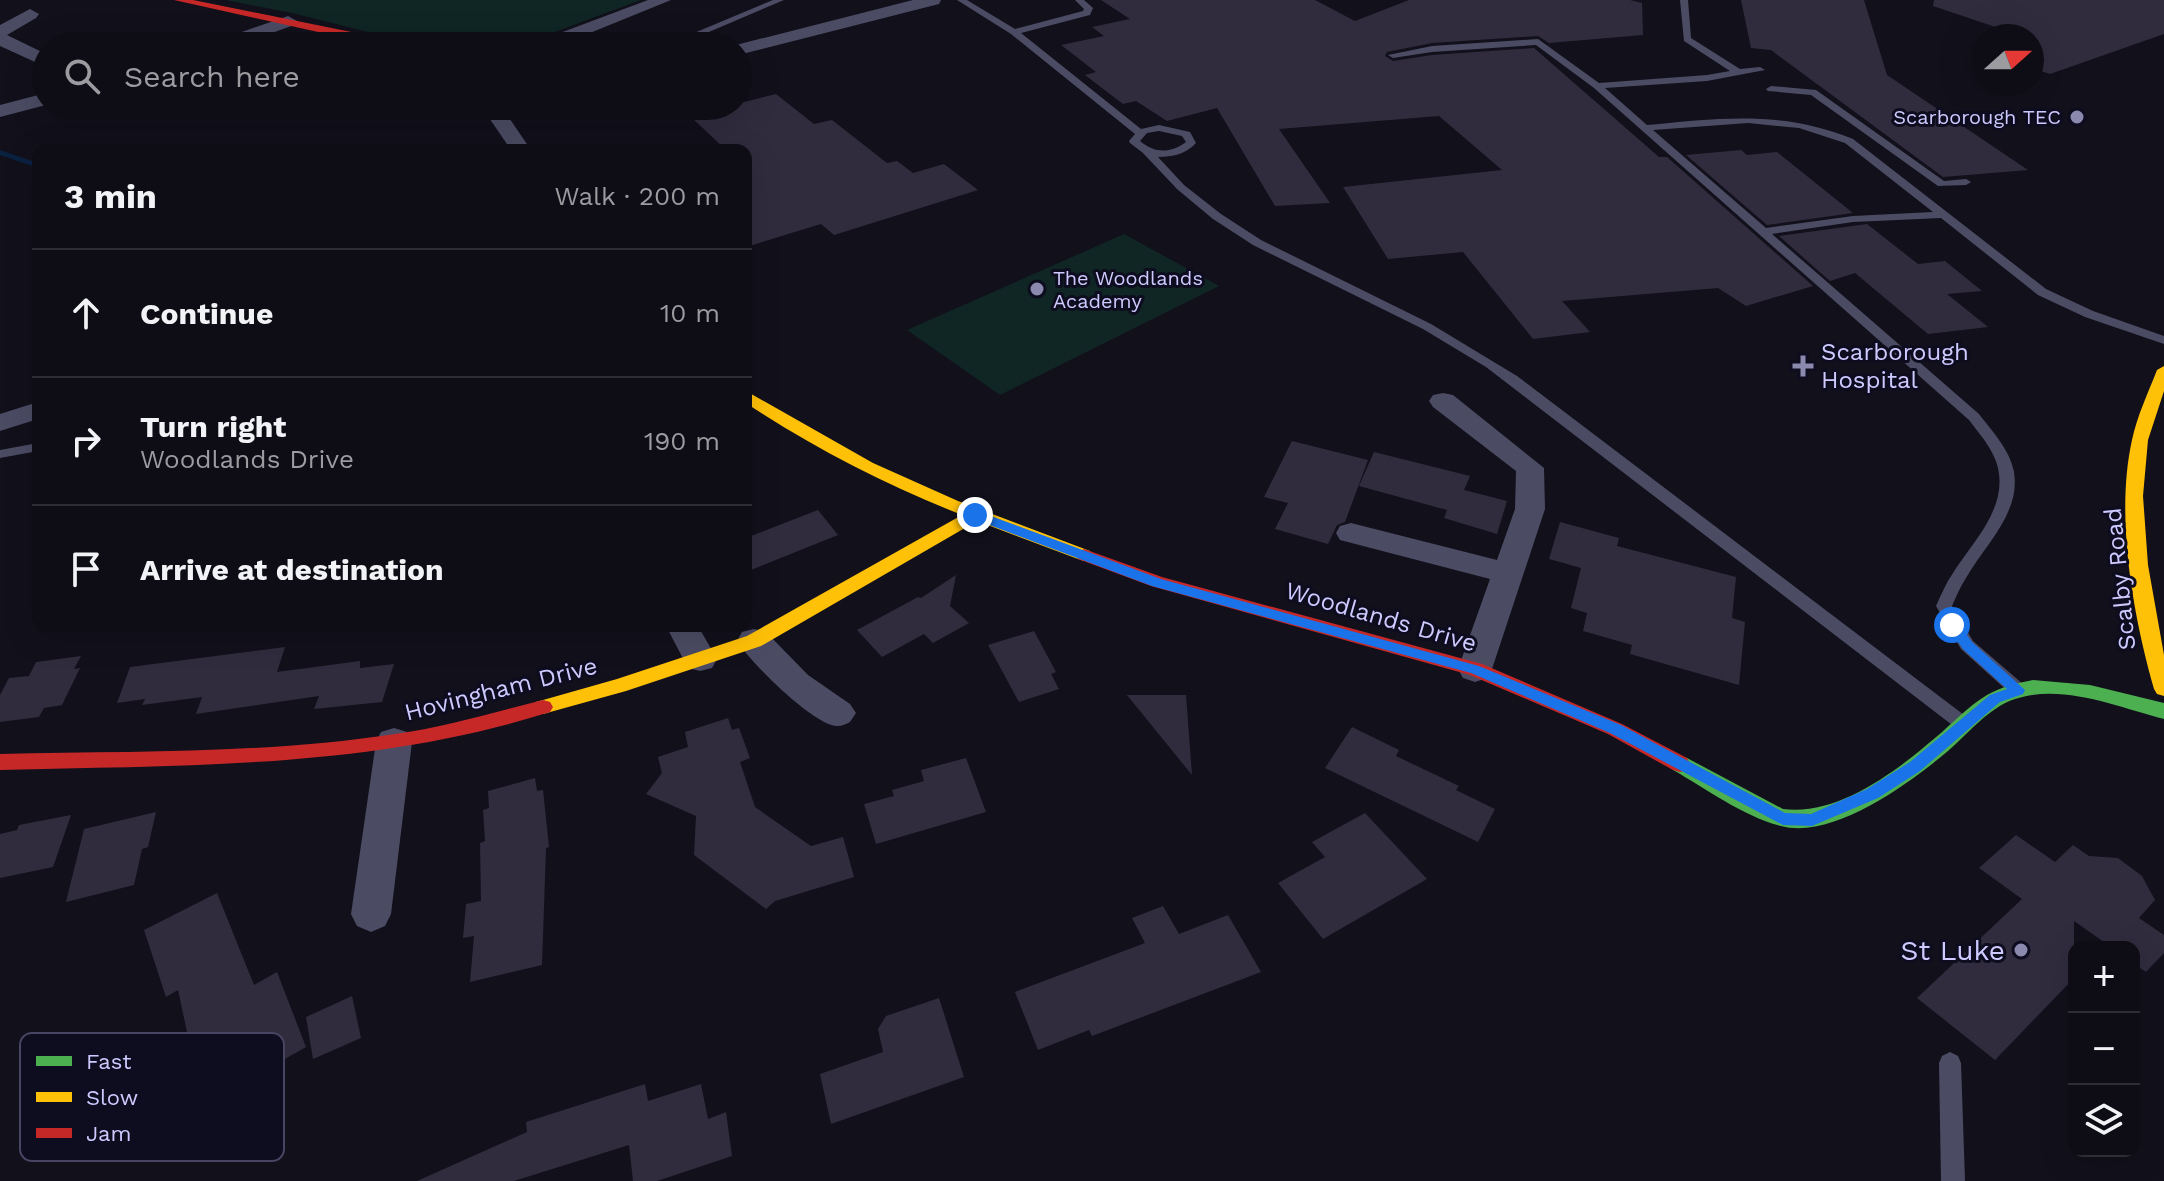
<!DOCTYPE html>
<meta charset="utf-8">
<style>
body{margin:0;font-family:"Work Sans",sans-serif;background:#17151d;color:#f1f3f6}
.controls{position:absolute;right:24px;bottom:24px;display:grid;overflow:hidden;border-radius:16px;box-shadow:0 8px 32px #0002}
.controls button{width:72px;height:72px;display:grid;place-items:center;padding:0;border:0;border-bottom:2px solid #2e2c34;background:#0e0c14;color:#f1f3f6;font:40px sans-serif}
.compass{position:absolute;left:1972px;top:24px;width:72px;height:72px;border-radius:50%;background:#0e0c14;box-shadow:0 8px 32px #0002;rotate:69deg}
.stop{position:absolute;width:24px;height:24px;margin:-18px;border:6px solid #1a73e8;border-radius:50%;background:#fff}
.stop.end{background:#1a73e8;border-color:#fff;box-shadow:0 2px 8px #0008}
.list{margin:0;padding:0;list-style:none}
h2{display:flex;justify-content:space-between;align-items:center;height:104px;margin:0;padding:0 32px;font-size:34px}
h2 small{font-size:26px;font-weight:400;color:#9b9ba0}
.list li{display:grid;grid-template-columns:52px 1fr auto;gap:24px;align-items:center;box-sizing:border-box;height:128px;padding:0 32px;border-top:2px solid #2e2c34}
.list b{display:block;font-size:30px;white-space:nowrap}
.list p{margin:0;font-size:26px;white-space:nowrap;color:#9b9ba0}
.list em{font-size:26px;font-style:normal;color:#9b9ba0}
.icon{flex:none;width:44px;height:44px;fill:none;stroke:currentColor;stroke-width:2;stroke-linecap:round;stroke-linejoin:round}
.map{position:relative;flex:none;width:2164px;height:1181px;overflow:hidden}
.search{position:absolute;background:#0e0c14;box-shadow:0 8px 32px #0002;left:32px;top:32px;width:720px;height:88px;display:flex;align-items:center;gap:20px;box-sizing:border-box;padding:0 28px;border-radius:44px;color:#9b9ba0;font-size:30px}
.panel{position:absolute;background:#0e0c14;box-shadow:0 8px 32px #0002;left:32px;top:144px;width:720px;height:488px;border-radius:16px}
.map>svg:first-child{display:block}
</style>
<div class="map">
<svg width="2164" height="1181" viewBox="0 0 2164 1181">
<rect width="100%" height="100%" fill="#12101b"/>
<g fill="#0f2625">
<path d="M226 0H641L517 46H424L292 13Z"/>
<path d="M1124 234 1219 286 1000 395 907 330Z"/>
</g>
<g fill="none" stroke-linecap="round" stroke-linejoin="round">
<path fill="#0b2140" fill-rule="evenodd" d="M0 150 38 163V168L0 155Z"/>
</g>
<g fill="#302c3e">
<path d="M1101 0H1315L1355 21 1409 0H1630L1642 3 1643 35 1549 43 1538 36 1432 43 1387 52 1385 56 1393 61 1432 55 1534 48 1659 157H1667L1813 286 1746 306 1718 288 1562 301 1590 332 1533 339 1463 252 1388 259 1343 187 1502 170 1439 116 1279 129 1330 203 1275 206 1217 108 1167 121 1136 101 1123 104 1085 75 1096 72 1061 45 1104 36 1092 27 1130 19Z"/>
<path d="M1741 0H1864L1887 75 2028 170 1943 177 1771 50 1751 48Z"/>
<path d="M1934 0H2164V34L2050 74 2032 68V36H2022L1933 6Z"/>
<path d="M776 94 814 124 832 120 887 163 897 161 913 173 944 164 978 190 834 235 821 224 746 247V150H726L690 116Z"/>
<path d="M1741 150 1747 155 1777 152 1853 213 1767 225 1686 155Z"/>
<path d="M1867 224 1918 264 1945 261 1982 291 1947 294 1988 327 1928 334 1855 273 1830 281 1779 236Z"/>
<path d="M1292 441 1368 460 1345 522 1337 525 1328 544 1275 529 1288 503 1264 497Z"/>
<path d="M1374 452 1470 476 1464 490 1507 501 1497 534 1444 518 1447 510 1359 486Z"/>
<path d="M818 510 838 535 746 572V538Z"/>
<path d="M1560 522 1619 538 1617 546 1736 577 1732 618 1745 622 1739 685 1630 654 1632 645 1583 631 1587 613 1571 608 1581 568 1549 559Z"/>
<path d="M956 575 950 606 969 623 933 643 924 634 882 657 857 630 918 597 921 598Z"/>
<path d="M1034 631 1056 672 1051 674 1059 689 1019 702 988 645Z"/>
<path d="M285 647 277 672 360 661V668L394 664 382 702 314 709 319 696 196 714 202 697 142 705 145 699 117 703 130 667Z"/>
<path d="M81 656 74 669 80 668 62 705 44 708 39 717 0 722V695L9 678 29 676 36 662Z"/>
<path d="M1127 695H1186L1192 775Z"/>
<path d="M728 718 732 730 739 728 750 758 740 762 755 807 811 846 843 837 854 877 775 901 766 909 694 855 696 816 646 794 662 773 658 757 688 747 685 732Z"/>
<path d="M1352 727 1399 750 1396 756 1459 786 1456 790 1495 809 1478 842 1325 768Z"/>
<path d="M966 758 986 812 876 844 864 804 894 796 892 790 924 781 921 770Z"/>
<path d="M535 778 537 791 543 790 549 847 546 848 542 965 470 982 474 936 463 938 466 904 481 901 480 843 485 841 483 810 489 808 488 791Z"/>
<path d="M156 812 148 847 142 849 134 885 66 902 84 829Z"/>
<path d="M1365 813 1427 879 1323 939 1278 883 1325 857 1312 842Z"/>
<path d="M71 815 53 867 0 878V834L17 830 19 825Z"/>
<path d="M2016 835 2055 862 2073 845 2089 856 2118 858 2142 876 2155 900 2139 918 2164 935V953L2146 972 2134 964V947H2111L2074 921V978L1995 1060 1917 998 2022 899 1979 868Z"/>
<path d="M217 893 254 985 277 972 306 1047 248 1080 242 1064 235 1068 226 1044 190 1046 178 990 166 997 144 930Z"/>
<path d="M1163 906 1179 934 1228 915 1261 972 1092 1036 1089 1030 1038 1050 1015 992 1145 943 1132 918Z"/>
<path d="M352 996 361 1038 313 1059 306 1017Z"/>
<path d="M939 998 964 1077 831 1124 820 1074 883 1052 878 1029 886 1016Z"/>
<path d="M645 1084 648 1101 701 1084 708 1119 726 1112 732 1156 657 1181H633L629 1145 514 1181H417L527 1132 526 1122Z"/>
</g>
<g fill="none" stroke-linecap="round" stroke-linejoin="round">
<g fill="#4b4b64" fill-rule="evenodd">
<path d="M773 0H784L676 46H663Z"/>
<path d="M957 0H967L1015 29 1083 11 1084 9 1075 0H1084L1093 8 1090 15 1021 33 1141 129 1159 125 1190 132 1196 143C1186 154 1173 157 1158 157L1184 185 1221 214 1261 240 1431 324 1517 376 1968 718 1971 723 1968 728H1956L1486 367 1423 329 1253 245 1213 219 1177 189 1143 153 1130 143 1129 141 1135 134 1011 34ZM1159 131 1182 136 1186 142C1170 154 1154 153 1140 141L1147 133Z"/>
<path d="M1680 0H1688L1691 38 1740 69 1760 67 1765 70 1707 81 1605 88 1647 125C1720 118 1782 110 1853 139L2046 289 2093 311 2164 336V344L2085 317 2038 295 1941 218 1853 222 1772 234 1979 414C1992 431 2010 450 2014 472 2021 513 1984 546 1966 578 1960 587 1956 597 1952 606L1973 641 2024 685 2027 690 2024 695H2012L1961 649 1936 606C1941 595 1946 583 1953 573 1972 543 2004 512 1999 474 1997 453 1981 436 1969 420L1594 88 1536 45 1432 52 1393 58 1388 55 1432 46 1538 39 1599 83 1707 75 1730 71 1684 41ZM1748 123 1799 128 1845 143 1933 212 1853 216 1766 228 1653 130Z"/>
<path d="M1771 86 1816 90 1944 181 1966 179 1971 182 1966 185 1938 186 1811 95 1768 91 1766 89Z"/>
<path d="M38 443V451L0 458V450Z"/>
<path d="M1950 1052 1958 1056 1961 1063 1965 1181H1941L1939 1063 1942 1056Z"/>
</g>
<g fill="#4b4b64" fill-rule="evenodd">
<path d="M648 0H671L558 46H533L536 42Z"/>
<path d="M913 0H941L939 4 738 55V46H732Z"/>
<path d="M30 9 39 14 36 18 7 35 46 54V67L0 46V25Z"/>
<path d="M288 16 297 21 294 25 236 46H210L213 42Z"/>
<path d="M46 93V105L0 117V105Z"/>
<path d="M481 106H501L531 150H511Z"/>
<path d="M1443 393 1453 395 1544 468 1545 509 1492 669 1487 678 1475 682 1463 678 1458 669 1490 579 1340 540 1336 533 1340 526 1351 523 1497 560 1515 509 1516 471 1433 407 1429 401 1433 395Z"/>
<path d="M38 402V419L0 431V414Z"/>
<path d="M666 626H698L717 659 712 668 700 671 688 668Z"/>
<path d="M754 629 766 632 808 675 850 704 856 713 850 722C846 724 842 726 838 726 815 727 749 661 737 641L742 632Z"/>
<path d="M394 728 407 732 412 742 391 914 385 926 371 932 357 926 351 914 376 742 381 732Z"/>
</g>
<path fill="#4caf50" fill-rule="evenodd" d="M2033 680 2090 685 2164 703V719C2118 707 2062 683 2015 699 1988 708 1969 733 1948 751 1910 783 1833 840 1781 826 1742 816 1707 789 1673 770L1670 764 1673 758 1680 756 1687 758 1783 809C1838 816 1895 772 1935 738 1952 724 1967 707 1987 695 2001 687 2017 683 2033 680Z"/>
<g fill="#ffc107" fill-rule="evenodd">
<path d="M2164 366V391L2148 440 2143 496 2148 565 2164 655V696L2157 694 2154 689C2133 615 2115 516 2132 440 2137 416 2148 393 2157 370Z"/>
<path d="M746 391 873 463 958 501 1090 551 1093 555 1084 561 1078 559 977 521 761 646 626 691 543 714 536 712 533 707 536 702 617 679 747 636 962 515C886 485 814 448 746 403Z"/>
</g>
<g fill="#c62828" fill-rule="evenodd">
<path d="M174 0H193L371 36 395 46H381Z"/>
<path d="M1084 549 1162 577 1482 664 1622 724 1687 758 1690 764 1687 770 1680 772 1673 770 1608 734 1470 675 1151 586 1078 559 1075 555Z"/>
<path d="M543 700 550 702 553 707 550 712C369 769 187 765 0 770V754C131 751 265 754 395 734 445 727 494 712 543 700Z"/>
</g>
</g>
<path fill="#1a73e8" d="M971 512H980L1161 579 1479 666 1621 725 1785 813 1811 814 1867 789 1910 762 1990 695 2007 689 1963 649 1946 625 1948 621H1957L1972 642 2025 690 2023 694 2000 702 1920 771 1878 798 1812 826 1783 825 1610 733 1471 673 1152 586 971 518Z"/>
<g fill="#8c89af" stroke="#0e0c1f" stroke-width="3">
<circle cx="2077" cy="117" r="8"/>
<circle cx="1037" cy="289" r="8"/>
<path d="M1799 354h8v8h8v8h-8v8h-8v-8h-8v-8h8z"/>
<circle cx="2021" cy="950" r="8"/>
</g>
<g text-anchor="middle" stroke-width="6" stroke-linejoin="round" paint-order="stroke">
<g font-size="20" fill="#cecaff" stroke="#0e0c1f" text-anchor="end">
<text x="2061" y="124">Scarborough TEC</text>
<text x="1053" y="285" text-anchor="start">The Woodlands<tspan x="1053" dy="23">Academy</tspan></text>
</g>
<g font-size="24" fill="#cecaff" stroke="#0e0c1f" text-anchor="start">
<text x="1821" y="360">Scarborough<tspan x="1821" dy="28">Hospital</tspan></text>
</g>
<g font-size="24" fill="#cecaff" stroke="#0e0c1f">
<text transform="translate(2120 579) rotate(-96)" y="8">Scalby Road</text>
<text transform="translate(1381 617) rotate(16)" y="8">Woodlands Drive</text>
<text transform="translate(501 689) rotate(-14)" y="8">Hovingham Drive</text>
</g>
<g font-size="28" fill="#cecaff" stroke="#0e0c1f" text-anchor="end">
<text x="2005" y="960">St Luke</text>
</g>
</g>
<rect x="20" y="1033" width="264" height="128" rx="12" fill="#0e0c1f" stroke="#484562" stroke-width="2"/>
<rect x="36" y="1056" width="36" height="10" fill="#4caf50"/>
<rect x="36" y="1092" width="36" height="10" fill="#ffc107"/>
<rect x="36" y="1128" width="36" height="10" fill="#c62828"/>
<g font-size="22" fill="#cecaff">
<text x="86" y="1069">Fast</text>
<text x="86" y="1105">Slow</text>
<text x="86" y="1141">Jam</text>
</g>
</svg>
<div class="controls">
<button>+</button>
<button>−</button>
<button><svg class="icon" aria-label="layers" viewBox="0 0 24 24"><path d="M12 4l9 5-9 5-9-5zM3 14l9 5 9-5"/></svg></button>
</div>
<svg class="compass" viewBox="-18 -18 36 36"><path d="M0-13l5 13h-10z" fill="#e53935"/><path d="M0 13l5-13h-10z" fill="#9b9ba0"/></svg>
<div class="stop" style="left:1952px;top:625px"></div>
<div class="stop end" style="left:975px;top:515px"></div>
<div class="search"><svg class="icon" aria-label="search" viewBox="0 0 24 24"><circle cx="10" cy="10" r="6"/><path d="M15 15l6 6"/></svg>Search here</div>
<section class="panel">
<h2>3 min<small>Walk · 200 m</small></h2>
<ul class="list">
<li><svg class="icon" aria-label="ahead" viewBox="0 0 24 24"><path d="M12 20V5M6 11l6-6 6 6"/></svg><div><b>Continue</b></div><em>10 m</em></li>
<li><svg class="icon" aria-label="right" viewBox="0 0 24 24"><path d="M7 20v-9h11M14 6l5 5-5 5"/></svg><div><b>Turn right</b><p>Woodlands Drive</p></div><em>190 m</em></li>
<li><svg class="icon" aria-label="arrive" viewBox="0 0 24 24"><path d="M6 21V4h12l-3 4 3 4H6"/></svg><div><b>Arrive at destination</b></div></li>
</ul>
</section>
</div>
